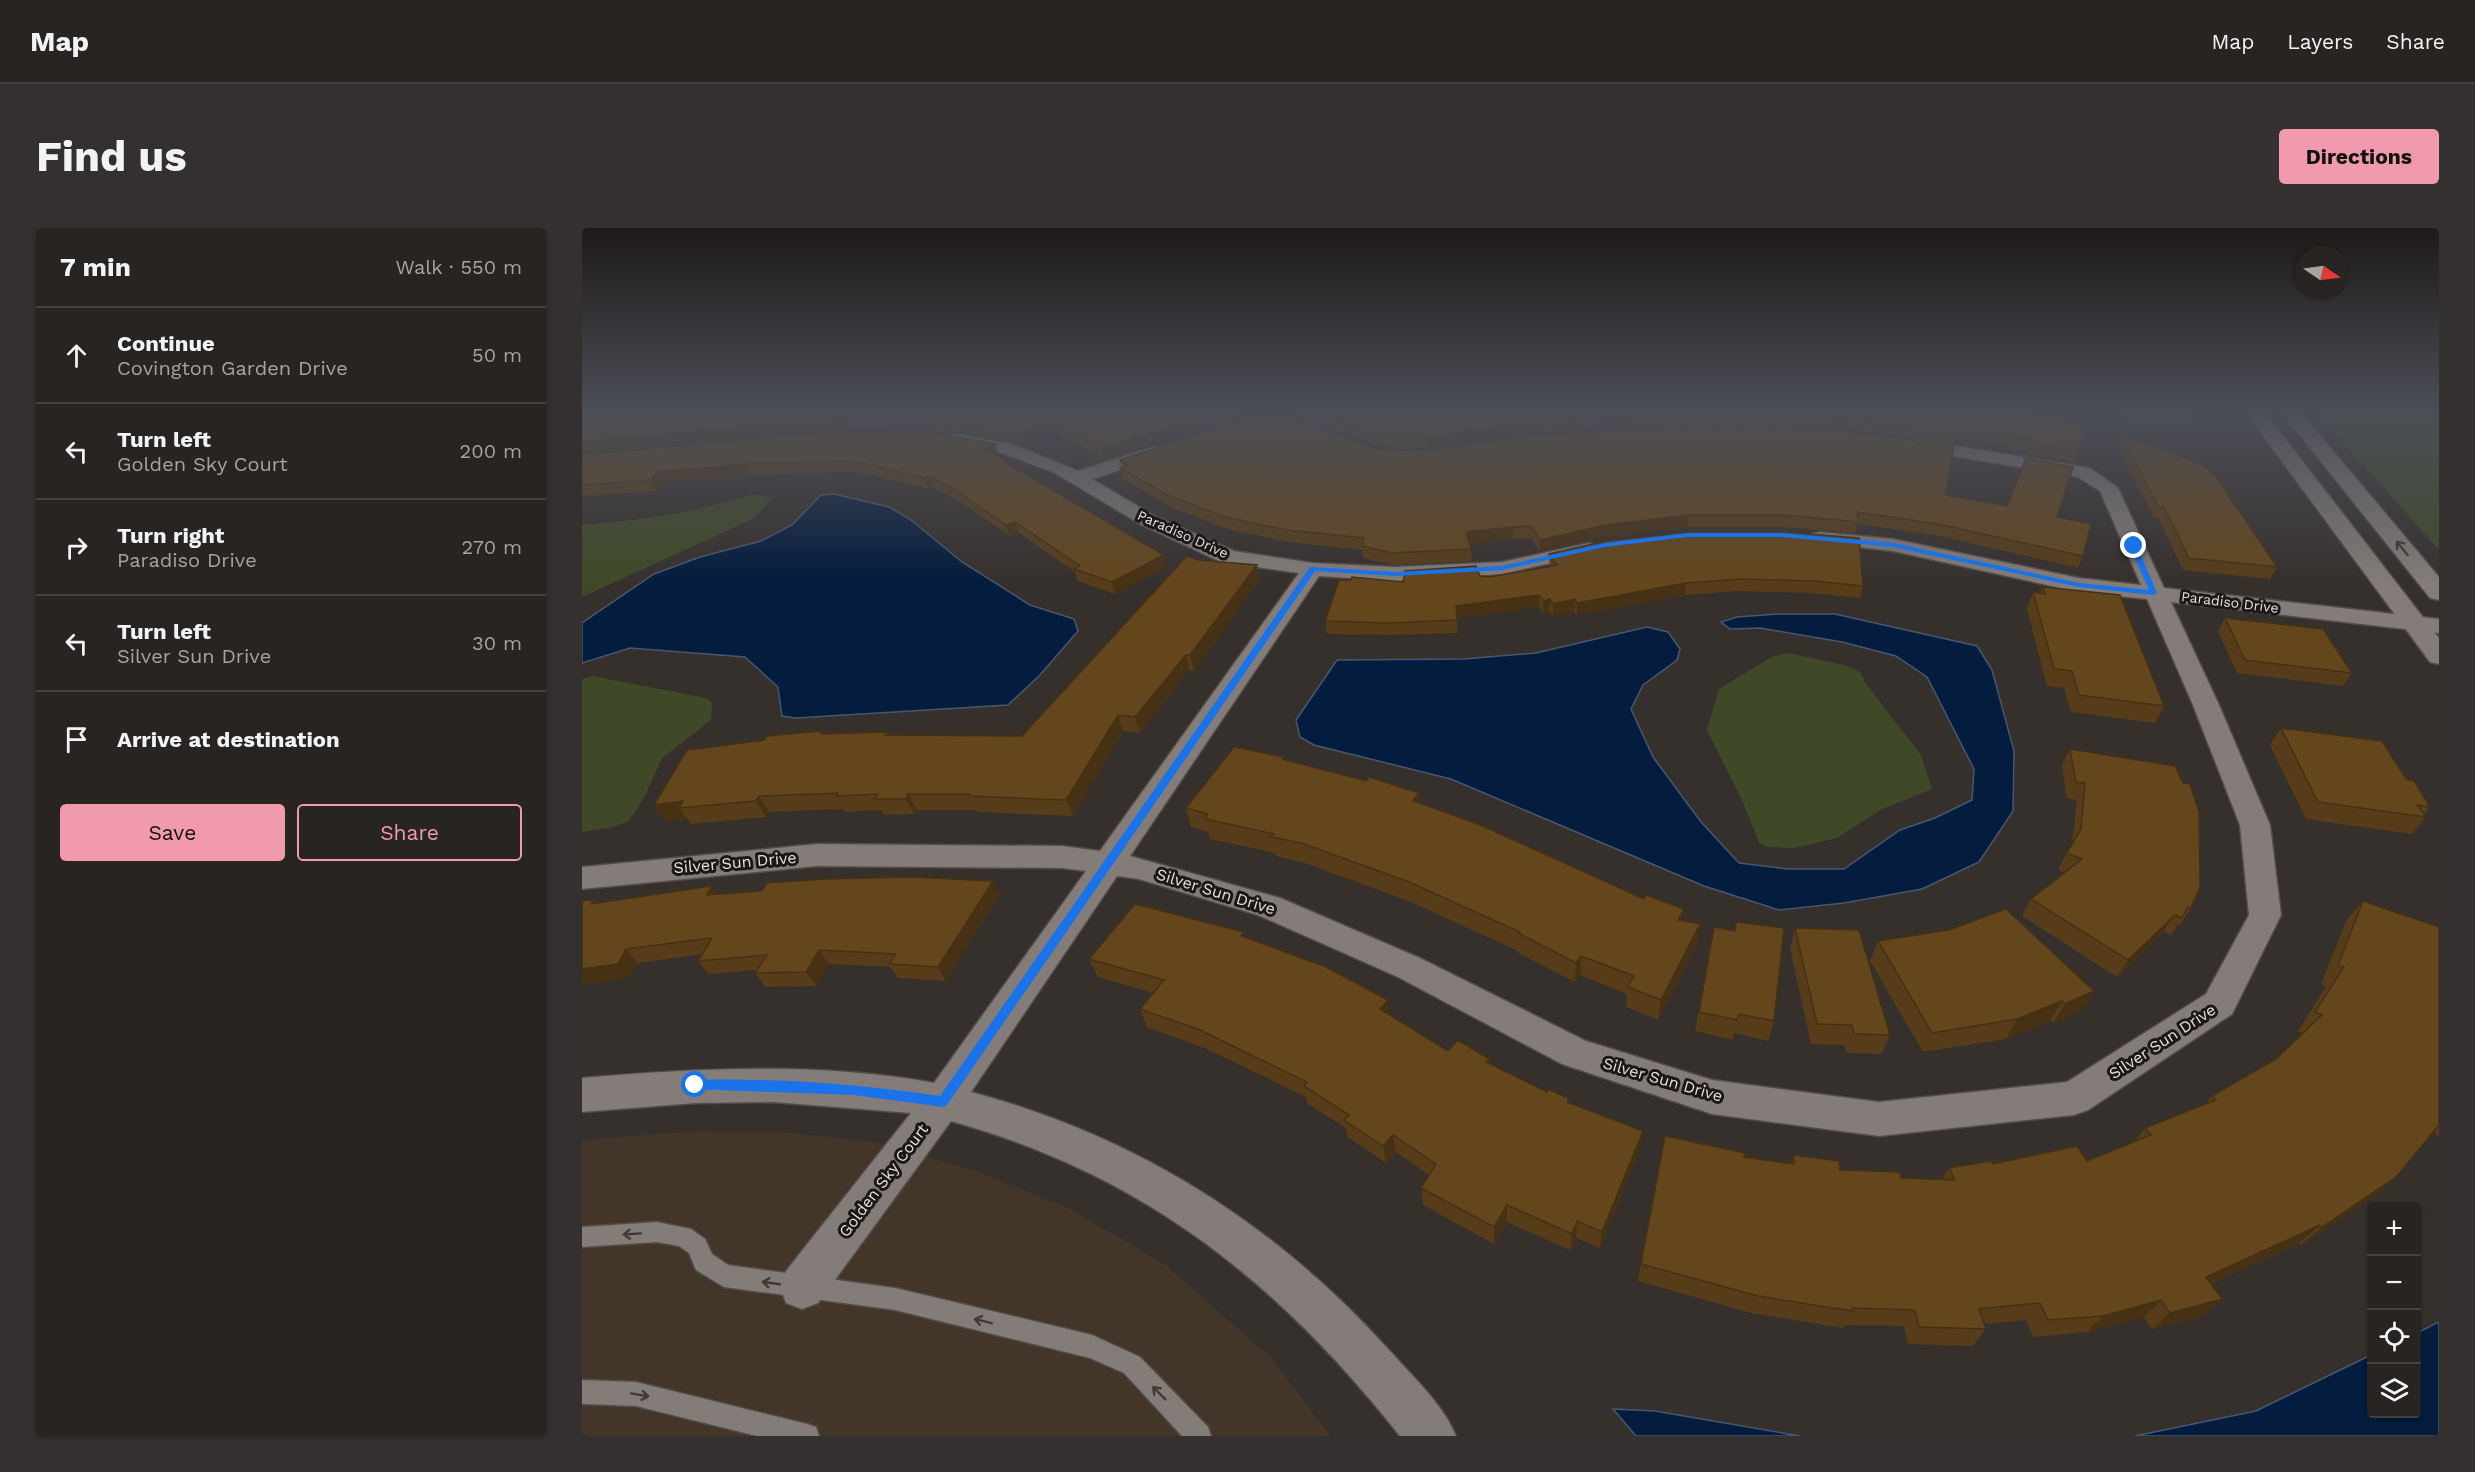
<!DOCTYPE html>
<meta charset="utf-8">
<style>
body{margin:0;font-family:"Work Sans",sans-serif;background:#34302f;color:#f1f3f6}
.controls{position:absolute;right:18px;bottom:18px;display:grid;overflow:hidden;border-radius:6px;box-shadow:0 2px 4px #0004}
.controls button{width:54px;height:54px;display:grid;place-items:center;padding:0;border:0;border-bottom:2px solid #444140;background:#282422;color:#f1f3f6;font:30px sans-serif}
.compass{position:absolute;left:1713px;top:18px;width:54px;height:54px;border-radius:50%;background:#282422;box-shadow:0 2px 4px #0004;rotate:103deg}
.stop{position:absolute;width:18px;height:18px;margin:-14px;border:4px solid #1a73e8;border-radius:50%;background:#fff}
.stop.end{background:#1a73e8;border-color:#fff;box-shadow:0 2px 6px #0008}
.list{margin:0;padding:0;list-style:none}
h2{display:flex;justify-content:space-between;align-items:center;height:78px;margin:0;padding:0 24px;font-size:26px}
h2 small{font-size:20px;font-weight:400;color:#a5a4a5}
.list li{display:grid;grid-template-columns:39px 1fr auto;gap:18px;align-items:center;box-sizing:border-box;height:96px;padding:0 24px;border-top:2px solid #444140}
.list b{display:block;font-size:22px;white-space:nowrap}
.list p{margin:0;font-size:20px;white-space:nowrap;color:#a5a4a5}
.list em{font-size:20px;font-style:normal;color:#a5a4a5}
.actions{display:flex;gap:12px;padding:18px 24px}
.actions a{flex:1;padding:14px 0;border:2px solid #f29aad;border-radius:6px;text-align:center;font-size:21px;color:#f29aad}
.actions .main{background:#f29aad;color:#111}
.icon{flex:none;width:33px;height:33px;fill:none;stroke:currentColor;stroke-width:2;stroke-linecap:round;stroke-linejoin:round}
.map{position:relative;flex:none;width:1857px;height:1208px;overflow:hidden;border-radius:6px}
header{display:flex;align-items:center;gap:36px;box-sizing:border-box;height:84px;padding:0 30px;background:#282422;border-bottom:2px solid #444140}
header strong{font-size:28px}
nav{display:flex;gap:33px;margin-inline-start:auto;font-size:21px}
.intro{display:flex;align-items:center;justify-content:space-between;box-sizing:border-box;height:144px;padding:0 36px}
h1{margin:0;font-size:42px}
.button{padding:15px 27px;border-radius:6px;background:#f29aad;color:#111;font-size:21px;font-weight:700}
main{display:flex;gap:36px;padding:0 36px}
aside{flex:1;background:#282422;border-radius:6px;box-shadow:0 2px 4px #0004}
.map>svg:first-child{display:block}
</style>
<header>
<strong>Map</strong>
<nav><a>Map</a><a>Layers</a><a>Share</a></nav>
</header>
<div class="intro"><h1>Find us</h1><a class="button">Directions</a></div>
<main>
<aside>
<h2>7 min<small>Walk · 550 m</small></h2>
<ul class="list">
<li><svg class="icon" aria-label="ahead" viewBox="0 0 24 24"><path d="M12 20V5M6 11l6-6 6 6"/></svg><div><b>Continue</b><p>Covington Garden Drive</p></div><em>50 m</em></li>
<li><svg class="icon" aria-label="left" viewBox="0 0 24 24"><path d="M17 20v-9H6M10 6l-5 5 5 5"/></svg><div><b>Turn left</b><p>Golden Sky Court</p></div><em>200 m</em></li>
<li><svg class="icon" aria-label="right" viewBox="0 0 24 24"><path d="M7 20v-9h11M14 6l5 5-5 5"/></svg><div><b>Turn right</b><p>Paradiso Drive</p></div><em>270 m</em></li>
<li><svg class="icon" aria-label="left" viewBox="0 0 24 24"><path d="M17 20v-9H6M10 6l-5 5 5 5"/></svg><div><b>Turn left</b><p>Silver Sun Drive</p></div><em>30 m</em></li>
<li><svg class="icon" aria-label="arrive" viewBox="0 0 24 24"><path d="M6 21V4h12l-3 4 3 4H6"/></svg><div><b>Arrive at destination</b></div></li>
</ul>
<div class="actions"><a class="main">Save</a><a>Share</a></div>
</aside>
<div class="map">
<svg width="1857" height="1208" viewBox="0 0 1857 1208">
<rect width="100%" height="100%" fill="#36302d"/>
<path fill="#433628" d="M115 903 199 904 293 914 397 944 490 982 585 1038 690 1131 748 1208H0V912Z"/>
<g fill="#404927">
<path d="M1531 186H1610L1621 194 1596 199Z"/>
<path d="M1737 186H1857V322Z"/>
<path d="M168 267 191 269 173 290 0 369V297C57 292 114 285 168 267Z"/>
<path d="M1206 425 1262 437 1278 444 1284 456 1339 527 1350 561 1300 581 1255 610 1212 620 1185 619 1177 614 1159 570 1125 502 1137 461 1190 429Z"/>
<path d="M10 448 124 470 130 475 129 492 80 530 62 570 47 593 31 599 0 604V451Z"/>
</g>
<g fill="#041c3d" stroke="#48576e" stroke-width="1.5">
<path d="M252 266 307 279 329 292 380 334 448 377 492 391 496 403 457 448 426 477 214 490 200 488 196 459 163 429 48 420 0 435V395L72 346 118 329 179 313 210 297 239 267Z"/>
<path d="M1195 386H1253L1395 418 1410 442 1432 523 1431 583 1397 634 1340 661 1262 675 1197 682 1122 658 869 551 732 517 718 509 714 492 755 432 882 431 954 425 1065 399 1086 404 1098 421 1095 432 1061 457 1049 481 1071 529 1119 594 1157 635 1206 641H1262L1318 602 1353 590 1390 572 1392 541 1345 449 1314 428 1260 414 1178 400 1148 401 1139 394 1155 389Z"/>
<path d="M1857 1094V1208H1553L1674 1183 1789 1127 1790 1186H1834L1835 1105Z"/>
<path d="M1031 1181 1073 1183 1218 1208H1054Z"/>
</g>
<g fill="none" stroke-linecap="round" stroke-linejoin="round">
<g stroke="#514c4a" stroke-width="3">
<g id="service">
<path d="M75 994 109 1001 123 1011 130 1026 146 1037 313 1060 510 1107 558 1129 626 1199 629 1208H600L542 1145 508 1130 313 1082 142 1059 114 1042 107 1025 97 1018 75 1014 0 1019V999Z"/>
<path d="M0 1152 54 1154 225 1196 234 1199 237 1208H175L54 1178 0 1176Z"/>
</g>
</g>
<g stroke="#514c4a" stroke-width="3">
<path id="minor" d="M374 206 430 216 496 243 571 219H583L586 223 583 227 510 251 574 289 652 323 731 335 813 339 920 334 1007 315 1014 317 1018 321 1014 325 920 346 813 353 737 348 548 628 698 670 840 731 1004 813 1130 852 1297 874 1485 854 1624 766 1667 687 1658 597 1611 477 1565 371 1497 364 1311 323 1230 314 1227 310 1230 306 1237 304 1311 311 1497 350 1559 357 1518 263 1496 249 1331 221 1322 216 1325 212 1331 211 1508 240 1536 260 1582 360 1857 391V405L1589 374 1637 477 1688 597 1699 687 1650 786 1506 882 1492 887 1297 908 1130 886 980 836 816 749 676 687 557 651 535 648 389 864C555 908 693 996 807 1122 831 1149 860 1175 874 1208H818C695 1053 562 947 369 893L236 1075 220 1081 204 1075 198 1059 204 1043 329 885 191 874 114 875 0 884V850C117 840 236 834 352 855L504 643 480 640 235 638 0 661V639L235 616 480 618 518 623 717 345 639 334 560 297 471 244 420 225 368 215 365 211 368 207Z"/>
</g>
<g stroke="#514c4a" stroke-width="3">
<g id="secondary">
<path d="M1665 186H1684L1857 410V436L1848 434Z"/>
<path d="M1701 186H1720L1857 349V372L1848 370Z"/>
</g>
</g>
<use href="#service" fill="#837c79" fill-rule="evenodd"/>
<use href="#minor" fill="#837c79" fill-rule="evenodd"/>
<use href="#secondary" fill="#837c79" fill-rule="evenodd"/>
</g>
<g fill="#563c19">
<path d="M0 186H663L522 232 471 202 438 216 375 203 331 199 243 201 0 226Z"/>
<path d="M706 186H1436L1496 223 1492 234 1446 226 1448 222 1373 209 1371 214 1256 199 1147 193 957 203 845 220 798 218 720 187Z"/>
<path d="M1539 207 1695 339 1688 351 1601 342 1577 291 1572 290 1535 218Z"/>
<path d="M413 216 417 227 414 228 427 236 582 327 585 339 533 366 496 353 493 344 437 305 428 308 374 271 350 259 347 261 289 247 267 244 169 247 82 255 75 263 0 268V227Z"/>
<path d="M794 221 1363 267 1475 289 1501 328 1496 340 1358 308 1275 296 1273 305 1200 299H1105L1023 309 957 323 949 310 931 311 888 316 889 321 890 333 811 337 781 330 780 322 706 314 645 301 589 279 541 251 538 240 540 239 538 232Z"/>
<path d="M967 326 1281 358 1278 370 1228 365 1155 363 1103 367 995 387 992 384 971 388 968 384 961 385 957 379 875 390V405L808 407 745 406 743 393 821 354 898 348 907 349 968 339Z"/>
<path d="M616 332 675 337 677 352 612 443 607 442 558 505 541 503 491 588 395 584 394 582H335L332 586 302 587 299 582 263 584 261 581 187 584 184 589 109 596 105 590 84 593 72 577 183 512 240 503 242 506 306 504 308 507 440 508Z"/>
<path d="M1461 359 1582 478 1573 495 1489 484 1482 460 1465 458 1445 381 1451 364 1458 365Z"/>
<path d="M1643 390 1770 445 1761 458 1655 445 1636 403Z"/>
<path d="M1699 500 1824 551 1848 579 1842 586 1844 589 1830 606 1724 591 1688 517Z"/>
<path d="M1488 521 1609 680 1598 697 1596 696 1589 707 1581 703 1535 749 1440 688 1449 671 1483 645 1476 641 1490 616 1495 572 1485 570 1480 537Z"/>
<path d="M703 532 784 553 837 565 838 576 1062 671 1102 681 1100 692 1118 696 1115 716 1076 792 1044 779 1045 766 998 747 993 754 936 725V723L829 674 723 635 694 628 693 625 628 611 626 604 609 599 604 580Z"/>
<path d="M411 653 418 666 364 753 316 750 308 739 247 736 234 758 184 759 173 745 175 742 127 746 116 733 120 726 56 735 48 749 0 757V673L11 672 14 675 135 666Z"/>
<path d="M1781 673 1857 699V908L1851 904 1793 968 1719 1017 1717 1015 1629 1056 1640 1071 1621 1088 1570 1101 1562 1089 1505 1104 1451 1109 1444 1092 1402 1096 1404 1101 1391 1118 1326 1116 1322 1098 1262 1097 1261 1100 1169 1085 1056 1053 1083 908 1162 929 1209 936 1212 927 1258 942 1319 950 1360 952 1367 940 1411 936 1505 933 1552 914 1563 900 1623 876 1630 868 1694 831 1721 806 1716 803 1744 759 1739 756 1764 693Z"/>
<path d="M1154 694 1192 793 1186 813 1152 805 1151 812 1113 803 1132 699 1152 703Z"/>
<path d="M1213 700 1308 807 1299 826 1265 825 1262 817 1229 816 1208 720Z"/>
<path d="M663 709 808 787 866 823 907 831V836L987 874 1058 921 1018 1020 994 1010 988 1022 925 994 912 1016 841 977 839 960 847 947 814 924 804 935 766 909 764 900 726 876 724 869 625 821 565 799 558 781 571 765 516 749 507 731Z"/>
<path d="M1296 713 1512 763 1500 783 1471 795 1468 793 1424 811 1341 824 1288 733Z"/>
</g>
<g fill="#463114">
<path d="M629 186H663L522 232 519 221Z"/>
<path d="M238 191 243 201 0 226V214Z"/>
<path d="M468 192 471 202 438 216 434 206Z"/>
<path d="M957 192V203L845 220 844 209Z"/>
<path d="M413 216 417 227 405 233 401 222Z"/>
<path d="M163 236 169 247 82 255 75 263 69 252 75 244Z"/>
<path d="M346 248 350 259 347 261 342 250Z"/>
<path d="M1106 287 1105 299 1023 309 957 323 958 312 1024 297Z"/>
<path d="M433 294 437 305 428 308 424 297Z"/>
<path d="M931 299V311L885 316 884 304Z"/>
<path d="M582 327 585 339 533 366 530 354Z"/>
<path d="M675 337 677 352 612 443 608 427Z"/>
<path d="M1104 355 1103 367 995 387V375Z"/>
<path d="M957 367V379L874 390V378Z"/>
<path d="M968 371V384L961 385 962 373Z"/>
<path d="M993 371 992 384 971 388V376Z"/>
<path d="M604 427 607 442 558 505 553 489Z"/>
<path d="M536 487 541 503 491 588 484 572Z"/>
<path d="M837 565 839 584 831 573Z"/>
<path d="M326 566 335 582 332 586 324 571Z"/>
<path d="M177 568 187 584 184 589 174 573Z"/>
<path d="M101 573 97 580 105 590 84 593 72 577Z"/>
<path d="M411 653 418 666 364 753 356 739Z"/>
<path d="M129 658 140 672 125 667Z"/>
<path d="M1102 681 1099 701 1096 692Z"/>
<path d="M1593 687 1581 703 1535 749 1546 732Z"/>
<path d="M1118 696 1115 716 1076 792 1079 772Z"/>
<path d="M44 721 56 735 48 749 0 757V741Z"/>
<path d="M237 722 247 736 234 758 224 744Z"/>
<path d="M999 728 998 747 993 754 994 735Z"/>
<path d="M1512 763 1500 783 1471 795 1483 776Z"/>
<path d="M806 772 808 790 798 781Z"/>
<path d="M1480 773 1468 793 1424 811 1435 791Z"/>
<path d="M1061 903 1058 921 1018 1020 1020 1004Z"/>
<path d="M811 907 814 924 804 935 801 918Z"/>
<path d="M1814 949 1793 968 1719 1017 1740 999Z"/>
<path d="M925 977V994L912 1016V999Z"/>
<path d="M995 993 994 1010 988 1022 990 1006Z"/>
<path d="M1738 997 1717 1015 1606 1066 1624 1049Z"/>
<path d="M1640 1071 1621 1088 1570 1101 1588 1085Z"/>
<path d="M1579 1072 1562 1089 1505 1104 1521 1088Z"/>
</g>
<g fill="#64461d" stroke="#463114" stroke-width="1.5">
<path d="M0 186H629L519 221 468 192 434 206 371 192 327 189 238 191 0 214Z"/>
<path d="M743 186H1079L957 192 844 209 798 207Z"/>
<path d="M1215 186H1436L1505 196 1496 223 1450 216 1452 212 1375 198 1374 204 1259 188Z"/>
<path d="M671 188 708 190 794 221 844 223 957 207 1149 197 1258 203 1372 218 1363 267 1425 278 1444 230 1491 239 1475 289 1509 296 1501 328 1361 297 1275 284 1276 294 1202 287H1106L1024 297 958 312 949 298 931 299 884 304 889 321 810 325 780 318 782 310 704 302 643 289 586 267 538 240 547 237 538 232Z"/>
<path d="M347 204 413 216 401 222 425 233 422 234 582 327 530 354 492 341 498 338 433 294 424 297 370 260 346 248 342 250 284 236 262 233 163 236 75 244 69 252 0 257V227L235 205Z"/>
<path d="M1539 207 1619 236 1635 250 1695 339 1607 330 1582 279H1577Z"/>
<path d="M1107 304H1202L1277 310 1281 358 1231 353 1157 351 1104 355 995 375 993 371 971 376 968 371 962 373 957 367 874 378 875 392 806 395 743 393 757 352H769L770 349 821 354 823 343 894 338 898 348 907 349 966 339 975 337 967 326 1024 313Z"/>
<path d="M605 328 616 332 675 337 608 427H604L553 489 536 487 484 572 387 568 388 566H326L324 571H293L296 566 254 568 256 565 177 568 174 573 97 580 101 573 72 577 105 522 183 512 185 508 240 503 239 506 306 504 303 507 440 508Z"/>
<path d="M1461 359 1538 367 1582 478 1497 467 1490 443 1472 441 1451 364 1463 366Z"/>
<path d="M1643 390 1741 401 1770 445 1663 432Z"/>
<path d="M1699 500 1800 513 1824 551 1832 553 1848 579 1835 577 1844 589 1736 574Z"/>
<path d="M652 519 702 529 700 531 784 553 787 549 837 565 831 573 896 596 1062 671 1064 667 1102 681 1096 692 1118 696 1079 772 1046 759 1052 748 999 728 994 735 936 705 938 704 827 654 719 615 689 609 692 606 623 591 626 586 604 580Z"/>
<path d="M1488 521 1593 538 1601 555 1608 556 1617 584 1618 659 1609 680 1606 679 1600 690 1593 687 1546 732 1449 671 1500 631 1485 625 1499 601 1503 555 1494 554Z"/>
<path d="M330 649 411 653 356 739 307 736 314 726 237 722 224 744 173 745 185 727 116 733 130 710 44 721 36 736 0 741V673L11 672 9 676 129 658 125 667 180 663 185 655 243 651Z"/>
<path d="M1781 673 1857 699V897L1814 949 1740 999 1738 997 1624 1049 1640 1071 1588 1085 1579 1072 1521 1088 1466 1092 1458 1075 1397 1081 1404 1101 1337 1099 1333 1082 1270 1080V1083L1176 1068 1059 1036 1083 908 1163 925 1162 929 1212 936V927L1257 933 1258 942 1318 944 1319 950 1373 952 1367 940 1409 933 1411 936 1495 918 1505 933 1569 907 1563 900 1634 872 1630 868 1694 831 1740 787 1733 784 1762 739 1756 737Z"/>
<path d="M553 676 662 704 659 708 744 739 806 772 798 781 866 823 876 812 907 831 904 834 965 864 967 861 987 871 985 874 1061 903 1020 1004 995 993 990 1006 925 977 912 999 839 960 854 936 811 907 801 918 762 892 767 887 722 858 725 854 618 802 558 781 582 752 507 731Z"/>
<path d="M1424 681 1512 763 1483 776 1480 773 1435 791 1350 805 1296 713 1367 702Z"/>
<path d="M1154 694 1202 700 1192 793 1157 786 1155 792 1117 784 1132 699 1153 703Z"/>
<path d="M1213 700 1277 702 1308 807 1272 806 1270 797 1235 796Z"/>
</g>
<defs><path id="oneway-shaft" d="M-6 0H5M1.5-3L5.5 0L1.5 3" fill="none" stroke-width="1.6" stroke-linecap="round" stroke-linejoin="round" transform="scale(1.5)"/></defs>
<g stroke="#3f3b39">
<use href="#oneway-shaft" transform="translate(1820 320) rotate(-129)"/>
<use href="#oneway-shaft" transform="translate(50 1006) rotate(176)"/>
<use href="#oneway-shaft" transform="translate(189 1055) rotate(-172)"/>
<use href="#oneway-shaft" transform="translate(401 1093) rotate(-166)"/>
<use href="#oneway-shaft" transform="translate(577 1165) rotate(-135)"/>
<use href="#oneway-shaft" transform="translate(58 1167) rotate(10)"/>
</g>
<linearGradient id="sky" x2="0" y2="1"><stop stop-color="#1e1a19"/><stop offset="0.52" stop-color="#4c4e57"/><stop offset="1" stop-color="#4c4e57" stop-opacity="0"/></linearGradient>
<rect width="1857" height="355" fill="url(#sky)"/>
<path fill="#1a73e8" d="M1105 305H1200L1311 315 1497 355 1567 362 1548 318 1552 316 1555 318 1575 365 1571 367 1497 359 1311 319 1200 309H1105L1023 319 920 342 813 348 733 343 365 877 361 879 272 867 109 861 107 857 113 852C196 850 276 856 358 868L728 339 813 344 920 338 1023 315Z"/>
<g text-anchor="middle" stroke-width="6" stroke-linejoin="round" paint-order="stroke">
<g font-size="14" fill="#e5e1df" stroke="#1b1817">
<text transform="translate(601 306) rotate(24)" y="5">Paradiso Drive</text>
<text transform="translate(1648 374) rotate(7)" y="5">Paradiso Drive</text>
</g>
<g font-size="16" fill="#e5e1df" stroke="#1b1817">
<text transform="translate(153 634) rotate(-5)" y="6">Silver Sun Drive</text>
<text transform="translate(634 663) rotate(17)" y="6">Silver Sun Drive</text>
<text transform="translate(1580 813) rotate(-33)" y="6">Silver Sun Drive</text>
<text transform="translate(1081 851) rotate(16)" y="6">Silver Sun Drive</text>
<text transform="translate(301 952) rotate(-53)" y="6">Golden Sky Court</text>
</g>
</g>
</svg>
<div class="controls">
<button>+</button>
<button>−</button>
<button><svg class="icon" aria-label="locate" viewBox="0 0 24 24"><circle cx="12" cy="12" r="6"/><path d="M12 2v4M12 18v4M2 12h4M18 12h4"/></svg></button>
<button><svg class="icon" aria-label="layers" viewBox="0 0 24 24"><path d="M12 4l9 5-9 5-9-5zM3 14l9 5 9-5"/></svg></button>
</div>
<svg class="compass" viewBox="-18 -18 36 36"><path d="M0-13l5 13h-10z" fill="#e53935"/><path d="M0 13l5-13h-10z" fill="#a5a4a5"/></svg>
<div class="stop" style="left:113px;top:857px"></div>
<div class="stop end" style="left:1552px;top:318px"></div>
</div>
</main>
